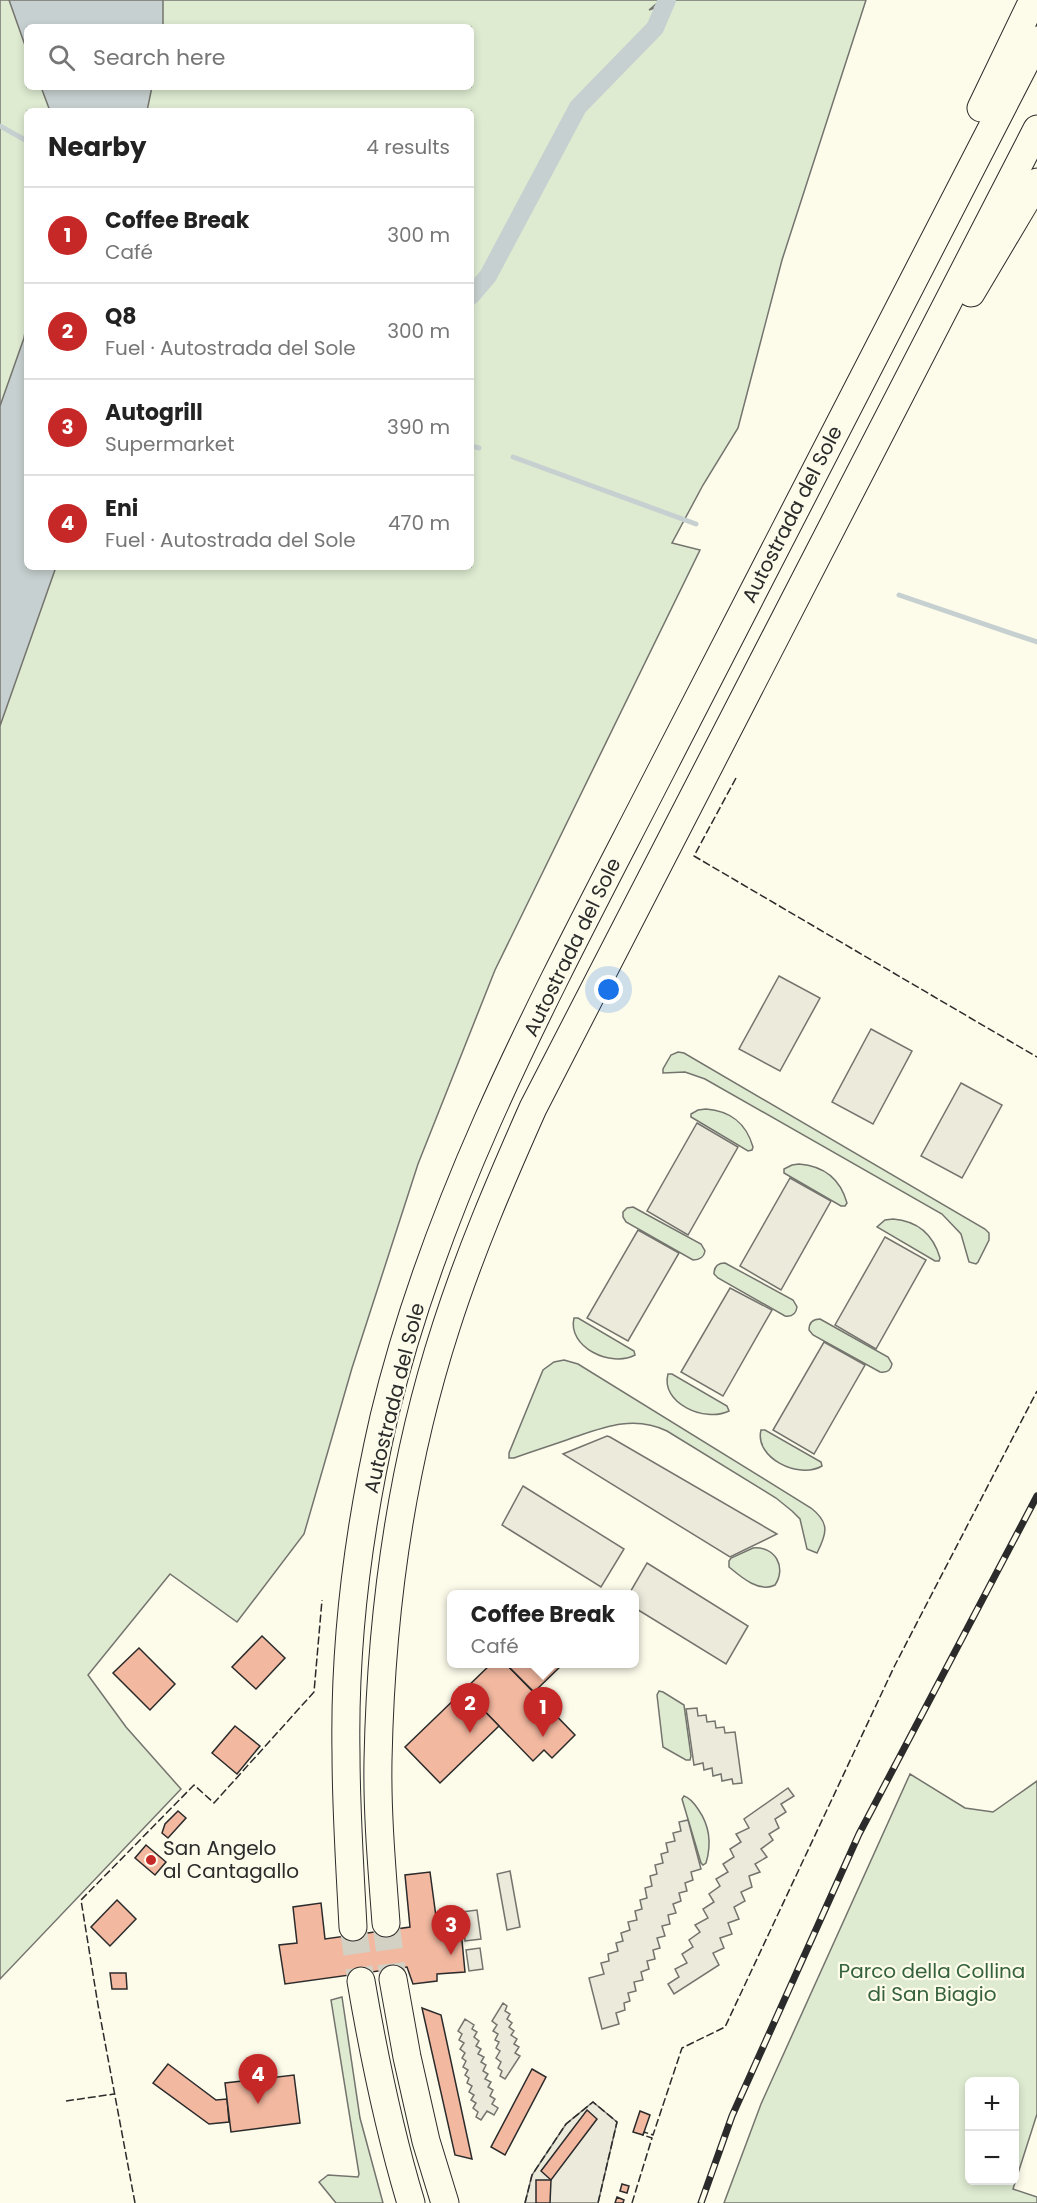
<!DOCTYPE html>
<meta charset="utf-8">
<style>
body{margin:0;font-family:Poppins,sans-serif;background:#f2f2f2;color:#222}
.controls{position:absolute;right:18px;bottom:18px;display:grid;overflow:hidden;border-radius:9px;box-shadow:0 3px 9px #0003}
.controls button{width:54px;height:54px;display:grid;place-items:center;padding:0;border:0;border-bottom:2px solid #e0e0e0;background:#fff;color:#222;font:30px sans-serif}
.you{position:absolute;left:609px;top:990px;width:21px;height:21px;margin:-15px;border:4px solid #fff;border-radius:50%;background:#1a73e8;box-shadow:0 0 0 9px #1a73e833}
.badge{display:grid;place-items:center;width:39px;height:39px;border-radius:50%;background:#c62828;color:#fff;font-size:20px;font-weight:700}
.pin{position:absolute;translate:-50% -50px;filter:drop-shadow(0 2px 3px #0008)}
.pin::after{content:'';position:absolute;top:32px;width:21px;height:18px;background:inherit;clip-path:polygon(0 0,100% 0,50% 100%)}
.popup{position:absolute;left:447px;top:1590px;width:192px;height:78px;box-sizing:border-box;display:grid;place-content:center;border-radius:9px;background:#fff;filter:drop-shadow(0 2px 4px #0005);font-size:20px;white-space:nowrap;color:#767676}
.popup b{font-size:22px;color:#222}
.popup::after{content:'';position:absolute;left:50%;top:100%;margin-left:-12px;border:12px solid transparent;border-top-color:#fff}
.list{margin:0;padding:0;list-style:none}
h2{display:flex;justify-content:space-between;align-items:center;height:78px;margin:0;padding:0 24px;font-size:26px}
h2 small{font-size:20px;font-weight:400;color:#767676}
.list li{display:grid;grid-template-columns:39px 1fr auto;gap:18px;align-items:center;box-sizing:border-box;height:96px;padding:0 24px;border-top:2px solid #e0e0e0}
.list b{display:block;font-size:22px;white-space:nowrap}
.list p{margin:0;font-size:20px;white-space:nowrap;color:#767676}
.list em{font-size:20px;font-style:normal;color:#767676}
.icon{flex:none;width:33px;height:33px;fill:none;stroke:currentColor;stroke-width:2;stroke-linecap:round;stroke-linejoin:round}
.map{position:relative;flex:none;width:1037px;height:2203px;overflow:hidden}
.search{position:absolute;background:#fff;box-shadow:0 3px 9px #0003;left:24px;top:24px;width:450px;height:66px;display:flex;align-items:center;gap:15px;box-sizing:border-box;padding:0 21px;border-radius:9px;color:#767676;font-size:22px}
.panel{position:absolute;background:#fff;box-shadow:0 3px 9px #0003;left:24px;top:108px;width:450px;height:462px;border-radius:9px}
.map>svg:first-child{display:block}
</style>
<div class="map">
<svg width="1037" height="2203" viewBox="0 0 1037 2203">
<rect width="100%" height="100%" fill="#fdfbea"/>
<g fill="#deebd1" stroke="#74746e" stroke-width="1.5" fill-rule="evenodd">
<path d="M0 0H661L649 10 675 0H866L782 260 738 428 703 485 672 543 700 550 495 970 418 1164 352 1368 304 1534 237 1622 170 1574 88 1675 126 1727 181 1789 0 1979ZM27 27H471V87H27ZM27 111H471V567H27Z"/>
<path d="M678 1052 684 1053 985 1229 989 1233V1240L978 1262 976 1264 969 1262 961 1234 942 1214 705 1079 685 1072 663 1073V1069L671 1055Z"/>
<path d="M706 1109C731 1111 746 1123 753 1147L752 1150 748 1151 691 1117V1114L698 1110Z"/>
<path d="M799 1164C824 1166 840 1178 847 1203L845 1206H841L784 1173V1169L792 1165Z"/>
<path d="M633 1207 701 1244 705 1251C704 1257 700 1260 693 1260L626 1222 623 1217V1212L627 1208Z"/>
<path d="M893 1219C918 1221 933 1234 940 1258L939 1261H935L877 1227 885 1220Z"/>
<path d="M725 1263 793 1300 797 1307C796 1314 792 1317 785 1316L718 1278 714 1274C714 1267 718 1263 725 1263Z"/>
<path d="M574 1318H578L634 1351 635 1355C611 1368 567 1347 574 1318Z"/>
<path d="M820 1319 888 1357 892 1364C891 1370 887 1373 880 1372L813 1335 809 1330C809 1323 813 1319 820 1319Z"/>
<path d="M564 1360 578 1364 811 1508C830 1523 827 1533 817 1553L807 1549 800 1519 792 1511 776 1498 667 1431C634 1415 604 1427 572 1438 553 1445 533 1451 514 1458H509V1453L543 1370 554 1362Z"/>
<path d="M668 1374H672L727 1406 729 1411C705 1423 660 1403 668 1374Z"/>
<path d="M761 1430H765L821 1462 822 1466C798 1480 754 1457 761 1430Z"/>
<path d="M753 1548C775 1546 787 1567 775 1585 759 1593 741 1577 729 1567V1561L731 1558Z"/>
<path d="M659 1691 663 1692 684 1705 691 1756 690 1760H686L663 1747 657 1695Z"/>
<path d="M910 1774 965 1808 993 1812 1037 1781V2114L1013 2189 1037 2197V2203H724L761 2104ZM970 2082H1014V2180H970Z"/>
<path d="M684 1796C690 1798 694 1803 698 1809 710 1826 712 1843 706 1863L703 1865 701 1863 682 1799Z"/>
<path d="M342 1997 360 2118 383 2203H336L319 2182 328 2175 358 2177 359 2174 331 2000Z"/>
</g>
<g fill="#eceadb" stroke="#74746e" stroke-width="1.5">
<path d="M779 976 820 998 780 1071 739 1049Z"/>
<path d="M871 1029 912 1051 873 1124 832 1102Z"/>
<path d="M961 1083 1002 1105 962 1178 921 1156Z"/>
<path d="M697 1123 738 1147 688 1235 647 1211Z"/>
<path d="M790 1178 831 1201 781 1290 740 1266Z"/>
<path d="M638 1230 679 1253 628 1341 587 1318Z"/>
<path d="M885 1237 926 1260 876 1349 835 1325Z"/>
<path d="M730 1288 772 1310 723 1396 681 1372Z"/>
<path d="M824 1342 865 1365 814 1454 773 1430Z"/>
<path d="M607 1436 610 1437 777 1534 730 1557 563 1454Z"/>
<path d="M523 1486 624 1549 601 1587 502 1525Z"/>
<path d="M647 1563 748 1626 726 1664 635 1608 634 1594H629Z"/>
<path d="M697 1708 698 1716 706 1715 707 1722 715 1721 716 1728 724 1727 725 1733 735 1732 742 1783 733 1784 732 1779 722 1781 721 1774 713 1776 712 1768 704 1770 703 1763 694 1765 686 1709Z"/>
<path d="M788 1788 794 1796 781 1804 786 1812 775 1819 779 1828 769 1834 773 1840 761 1849 767 1857 755 1864 760 1872 749 1876 752 1887 741 1892 745 1901 734 1907 739 1919 728 1923 732 1934 720 1938 724 1948 713 1953 719 1965 674 1994 668 1984 679 1977 675 1969 687 1963 682 1954 693 1947 689 1940 700 1932 695 1925 708 1918 703 1909 714 1902 709 1894 720 1886 716 1879 728 1872 723 1864 734 1857 730 1849 741 1842 736 1834 749 1828 744 1819Z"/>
<path d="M688 1820 701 1869 691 1872 693 1880 685 1883 687 1891 679 1893 681 1901 673 1904 676 1913 668 1915 670 1924 662 1926 665 1936 657 1938 660 1948 653 1950 655 1959 647 1961 649 1969 641 1972 643 1980 634 1982 636 1991 628 1993 630 2001 624 2003 625 2010 616 2013 619 2024 602 2029 589 1978 604 1974 601 1963 609 1961 608 1954 618 1951 616 1943 623 1941 621 1933 630 1930 628 1922 637 1920 635 1911 642 1909 640 1900 647 1898 645 1888 652 1886 650 1876 657 1874 655 1865 663 1863 661 1854 668 1852 666 1843 675 1841 673 1833 681 1831 679 1822Z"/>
<path d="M510 1871 520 1927 507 1930 497 1874Z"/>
<path d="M477 1910 481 1939 465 1941 462 1912Z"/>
<path d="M480 1948 483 1969 469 1971 466 1950Z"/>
<path d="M503 2003 507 2006 505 2011 510 2014 507 2019 512 2023 509 2027 514 2031 511 2035 517 2039 514 2044 519 2047 515 2053 520 2056 505 2079 500 2076 502 2071 498 2068 501 2062 496 2058 500 2051 496 2048 499 2042 495 2040 498 2034 493 2031 497 2025 492 2021Z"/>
<path d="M465 2019 474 2025 472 2029 477 2032 474 2037 479 2041 476 2046 481 2049 478 2054 484 2057 481 2062 486 2065 483 2071 488 2074 485 2079 491 2082 488 2087 493 2090 490 2096 495 2099 492 2104 498 2108 494 2115 487 2111 481 2120 476 2117 478 2112 473 2108 476 2103 471 2100 474 2095 469 2092 472 2086 467 2083 469 2078 465 2075 468 2070 463 2067 466 2061 462 2058 465 2053 460 2049 464 2043 459 2040 462 2034 458 2031Z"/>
<path d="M593 2102 617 2122 598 2203H525L532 2175 566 2124Z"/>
</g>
<g fill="#c7d0d0" stroke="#74746e" stroke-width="1.5">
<path d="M9 0H163V27H27V51Z"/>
<path d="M41 87H152L147 111H50Z"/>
<path d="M27 319V567H56L0 726V406L24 338Z"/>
</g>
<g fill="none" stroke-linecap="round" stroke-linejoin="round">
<g stroke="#c7d0d0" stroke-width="5">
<path d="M0 126 27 141"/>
<path d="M471 446 479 448"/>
<path d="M513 457 696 524"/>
<path d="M899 595 1037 642"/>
</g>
<path stroke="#c7d0d0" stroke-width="18" d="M471 296 488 276 578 107 655 28 667 0"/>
</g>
<g fill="#f2b8a0" stroke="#2b2b2b" stroke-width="1.5">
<path d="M262 1636 285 1658 256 1689 232 1667Z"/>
<path d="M139 1648 175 1684 150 1710 113 1673Z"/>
<path d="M491 1664H506L575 1735 552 1758 544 1750 533 1761 464 1690Z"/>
<path d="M506 1664H563L534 1692Z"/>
<path d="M464 1690 499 1726 440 1783 405 1747Z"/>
<path d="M235 1726 260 1746 237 1774 212 1753Z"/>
<path d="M178 1811 186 1818 168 1838 162 1833 165 1824Z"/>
<path d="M146 1845 166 1862 155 1875 135 1858Z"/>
<path d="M430 1872 437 1924 460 1920 465 1972 437 1974V1981L413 1984 407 1967 285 1984 279 1945 297 1943 293 1907 321 1903 325 1939 410 1927 405 1875Z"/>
<path d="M117 1900 136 1919 110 1946 91 1927Z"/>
<path d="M110 1973H126L127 1989H112Z"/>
<path d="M422 2008 441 2015 472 2159 455 2155Z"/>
<path d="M168 2064 216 2100 227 2099 229 2122 209 2124 153 2083Z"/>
<path d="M532 2069 546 2077 505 2155 491 2147Z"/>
<path d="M294 2075 300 2123 231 2132 225 2083Z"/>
<path d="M587 2110 597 2119 551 2180 541 2171Z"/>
<path d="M640 2111 650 2115 643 2135 633 2132Z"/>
<path d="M536 2180H551L550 2203H536Z"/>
<path d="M622 2184 629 2186 627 2193 620 2191Z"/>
<path d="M617 2197 624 2200 623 2203H615Z"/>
</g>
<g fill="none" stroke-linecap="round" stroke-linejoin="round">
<g stroke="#d3d1c4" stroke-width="27" stroke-dasharray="27 14" stroke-linecap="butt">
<path d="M386 1923 393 1979"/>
<path d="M353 1927 361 1981"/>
</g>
<g stroke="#2b2b2b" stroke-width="29">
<g id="highway">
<path d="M981 108 1033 0"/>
<path d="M971 293 1037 182"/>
<path d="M386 1923C382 1869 377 1814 378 1760 381 1614 401 1466 446 1327 470 1252 501 1180 533 1108L1037 129"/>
<path d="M353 1927C350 1869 346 1811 346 1753 344 1640 359 1526 384 1417 439 1187 555 978 662 769 786 525 911 282 1037 40"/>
<path d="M393 1979 407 2057 426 2141 445 2203"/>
<path d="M361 1981C374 2057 389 2130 411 2203"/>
</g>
</g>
<use href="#highway" stroke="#fdfbea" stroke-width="27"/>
<g stroke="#2b2b2b" stroke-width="7">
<path id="rail" d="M701 2203 732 2116 859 1834 1037 1496"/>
</g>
<use href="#rail" stroke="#fdfbea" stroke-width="4.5" stroke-dasharray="14" stroke-linecap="butt"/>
<g stroke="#2b2b2b" stroke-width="1.5" stroke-dasharray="8 3" stroke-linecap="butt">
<path d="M736 778 694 856 1037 1057"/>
<path d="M66 2101 114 2094"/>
<path d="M135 2203 98 2005 81 1900 194 1785 214 1803 314 1692 322 1600"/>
<path d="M525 2203 532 2175 566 2124 593 2102 617 2122 598 2203"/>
<path d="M632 2203 652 2138 643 2135 644 2132 653 2135 682 2048 725 2027 894 1667 1037 1391"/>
</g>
</g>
<circle fill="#c62828" stroke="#fdfbea" stroke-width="2" cx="151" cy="1860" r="6"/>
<g text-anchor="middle" stroke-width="4.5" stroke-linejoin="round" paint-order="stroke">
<g font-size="20" fill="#2b2b2b" stroke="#fdfbea">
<text transform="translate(792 514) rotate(-63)" y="7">Autostrada del Sole</text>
<text transform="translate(572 947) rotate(-64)" y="7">Autostrada del Sole</text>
<text transform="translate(394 1398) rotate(-76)" y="7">Autostrada del Sole</text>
</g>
<g font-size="20" fill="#2b2b2b" stroke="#fdfbea" text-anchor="start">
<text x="163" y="1855">San Angelo<tspan x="163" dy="23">al Cantagallo</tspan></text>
</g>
<g font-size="20" fill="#34623c" stroke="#fdfbea">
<text x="932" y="1978">Parco della Collina<tspan x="932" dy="23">di San Biagio</tspan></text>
</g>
</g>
</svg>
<div class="controls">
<button>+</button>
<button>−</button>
</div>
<div class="you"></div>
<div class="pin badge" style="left:543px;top:1737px">1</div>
<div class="popup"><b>Coffee Break</b>Café</div>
<div class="pin badge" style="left:470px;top:1733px">2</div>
<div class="pin badge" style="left:451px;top:1955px">3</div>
<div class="pin badge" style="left:258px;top:2104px">4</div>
<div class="search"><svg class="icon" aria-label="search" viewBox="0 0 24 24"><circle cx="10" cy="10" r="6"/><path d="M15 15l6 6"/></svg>Search here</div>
<section class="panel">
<h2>Nearby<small>4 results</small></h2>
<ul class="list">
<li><span class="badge">1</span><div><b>Coffee Break</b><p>Café</p></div><em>300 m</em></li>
<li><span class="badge">2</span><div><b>Q8</b><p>Fuel · Autostrada del Sole</p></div><em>300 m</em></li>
<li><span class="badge">3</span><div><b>Autogrill</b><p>Supermarket</p></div><em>390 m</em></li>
<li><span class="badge">4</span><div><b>Eni</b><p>Fuel · Autostrada del Sole</p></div><em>470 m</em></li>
</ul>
</section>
</div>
